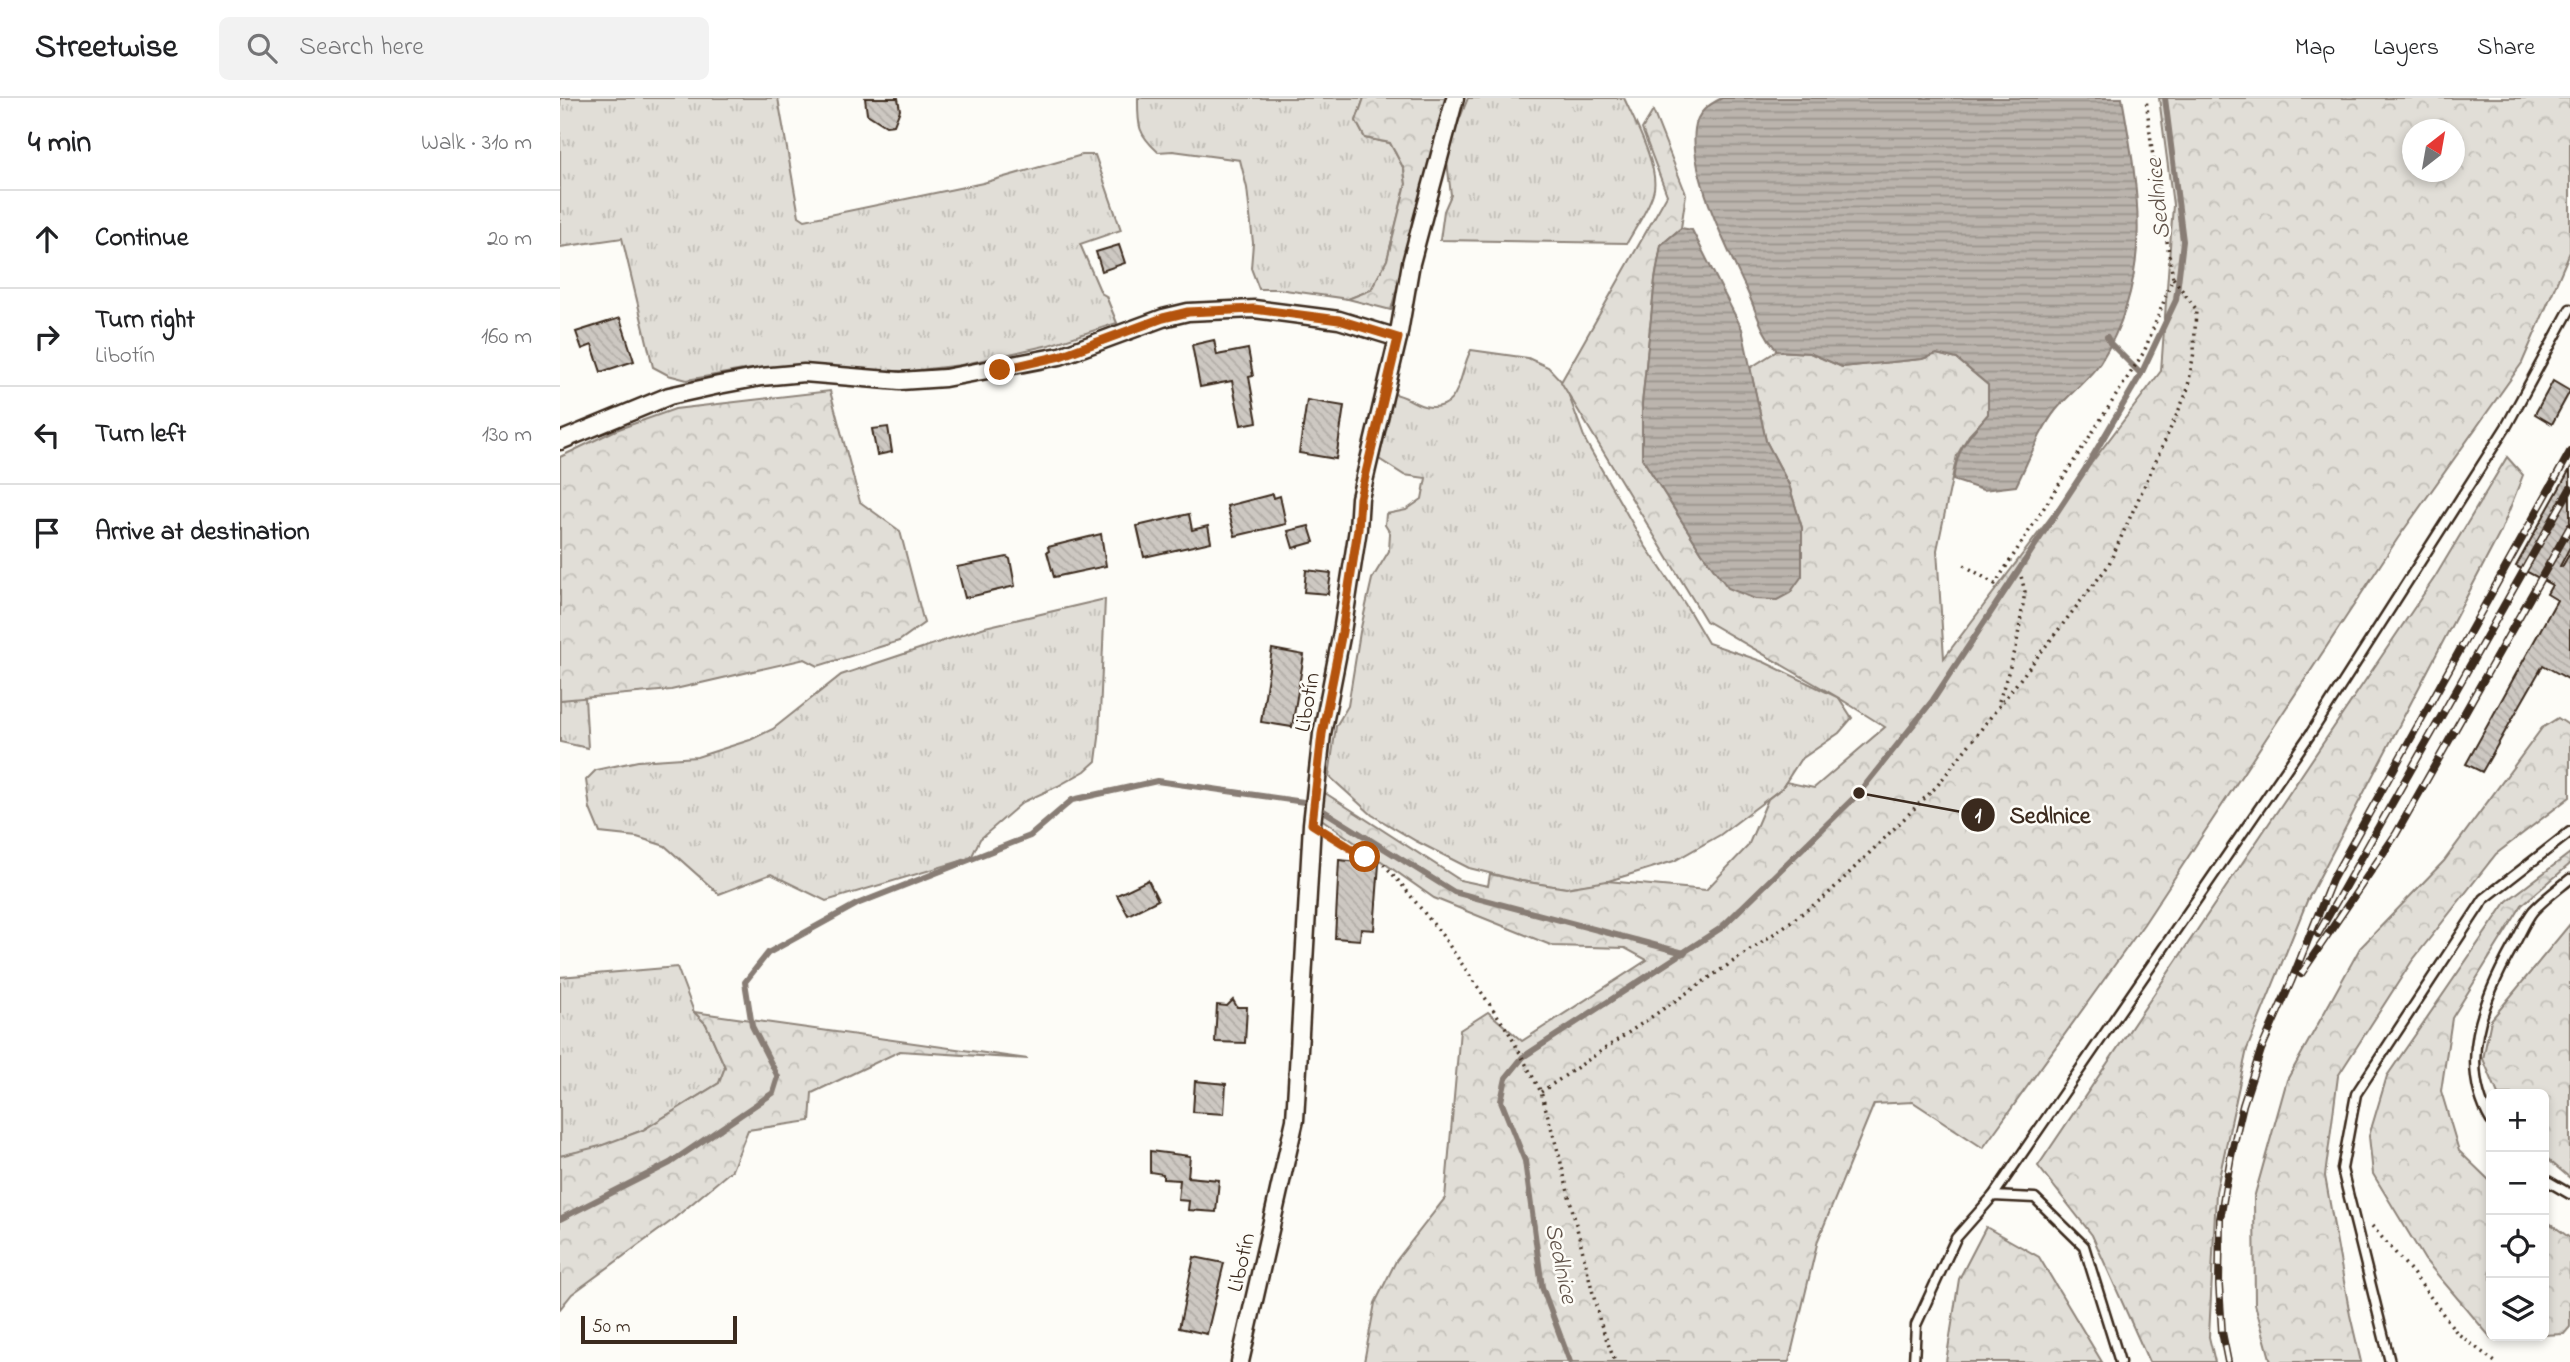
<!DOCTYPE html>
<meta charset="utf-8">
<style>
body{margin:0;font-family:"Indie Flower",sans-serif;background:#f2f2f2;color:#202124}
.controls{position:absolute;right:21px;bottom:21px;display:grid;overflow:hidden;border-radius:10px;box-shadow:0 4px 10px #0003}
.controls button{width:63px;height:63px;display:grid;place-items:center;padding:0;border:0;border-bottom:2px solid #e0e0e0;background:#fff;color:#202124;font:35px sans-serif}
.compass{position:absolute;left:1842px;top:21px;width:63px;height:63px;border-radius:50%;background:#fff;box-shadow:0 4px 10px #0003;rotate:31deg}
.scale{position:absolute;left:21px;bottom:18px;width:156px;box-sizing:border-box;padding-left:7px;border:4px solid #3b2a1e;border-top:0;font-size:19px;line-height:24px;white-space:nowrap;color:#3b2a1e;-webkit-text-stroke:5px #fdfcf7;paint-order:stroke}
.stop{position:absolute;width:21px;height:21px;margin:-16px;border:5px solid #b45309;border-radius:50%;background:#fff}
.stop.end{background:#b45309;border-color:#fff;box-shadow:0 2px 7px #0008}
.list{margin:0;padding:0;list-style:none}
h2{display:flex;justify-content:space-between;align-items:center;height:91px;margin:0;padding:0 28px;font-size:30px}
h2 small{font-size:23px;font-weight:400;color:#757577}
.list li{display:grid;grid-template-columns:46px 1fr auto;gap:21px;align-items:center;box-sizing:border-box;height:98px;padding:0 28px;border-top:2px solid #e0e0e0}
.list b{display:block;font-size:26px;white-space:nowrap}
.list p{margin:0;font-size:23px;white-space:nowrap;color:#757577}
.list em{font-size:23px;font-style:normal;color:#757577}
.icon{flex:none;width:38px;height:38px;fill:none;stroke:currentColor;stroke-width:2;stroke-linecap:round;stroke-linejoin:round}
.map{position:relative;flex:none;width:2010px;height:1264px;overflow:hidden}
header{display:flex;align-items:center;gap:42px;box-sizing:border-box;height:98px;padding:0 35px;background:#fff;border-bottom:2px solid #e0e0e0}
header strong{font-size:33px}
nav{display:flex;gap:38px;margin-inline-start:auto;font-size:24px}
.search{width:490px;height:63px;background:#f2f2f2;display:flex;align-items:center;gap:18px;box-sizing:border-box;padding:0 24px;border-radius:10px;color:#757577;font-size:26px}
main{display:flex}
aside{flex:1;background:#fff}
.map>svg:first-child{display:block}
</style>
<header>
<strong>Streetwise</strong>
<div class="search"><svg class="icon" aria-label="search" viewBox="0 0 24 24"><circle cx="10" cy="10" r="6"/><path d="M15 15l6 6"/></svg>Search here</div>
<nav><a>Map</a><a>Layers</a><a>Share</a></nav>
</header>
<main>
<aside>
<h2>4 min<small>Walk · 310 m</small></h2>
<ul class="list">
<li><svg class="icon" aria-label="ahead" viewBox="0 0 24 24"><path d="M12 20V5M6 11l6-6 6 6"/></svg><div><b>Continue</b></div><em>20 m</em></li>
<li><svg class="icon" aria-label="right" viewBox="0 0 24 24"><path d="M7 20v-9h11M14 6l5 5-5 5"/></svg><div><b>Turn right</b><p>Libotín</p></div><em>160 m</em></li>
<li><svg class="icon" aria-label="left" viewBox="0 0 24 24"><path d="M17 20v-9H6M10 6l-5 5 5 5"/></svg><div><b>Turn left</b></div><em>130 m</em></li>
<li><svg class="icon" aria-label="arrive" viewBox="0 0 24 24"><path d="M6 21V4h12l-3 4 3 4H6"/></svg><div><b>Arrive at destination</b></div></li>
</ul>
</aside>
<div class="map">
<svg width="2010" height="1264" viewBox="0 0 2010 1264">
<defs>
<pattern id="grass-tufts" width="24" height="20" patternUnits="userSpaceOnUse" patternTransform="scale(1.75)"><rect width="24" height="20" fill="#e1ded7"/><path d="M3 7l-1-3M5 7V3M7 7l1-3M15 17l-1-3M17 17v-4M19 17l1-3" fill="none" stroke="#c2bfb8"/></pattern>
<pattern id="forest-crowns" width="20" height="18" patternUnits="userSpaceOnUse" patternTransform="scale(1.75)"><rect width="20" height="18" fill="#e1ded7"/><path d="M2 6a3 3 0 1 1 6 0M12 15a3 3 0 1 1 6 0" fill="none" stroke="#c2bfb8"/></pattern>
<pattern id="water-rules" width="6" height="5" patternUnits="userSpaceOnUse" patternTransform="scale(1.75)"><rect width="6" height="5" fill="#bbb4ad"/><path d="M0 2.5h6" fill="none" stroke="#99938c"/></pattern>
<pattern id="building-back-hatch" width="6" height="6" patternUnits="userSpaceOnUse" patternTransform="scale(1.75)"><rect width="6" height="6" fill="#cdc8c2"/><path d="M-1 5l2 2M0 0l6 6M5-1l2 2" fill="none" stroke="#b1aca6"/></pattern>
</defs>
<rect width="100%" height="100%" fill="#fdfcf7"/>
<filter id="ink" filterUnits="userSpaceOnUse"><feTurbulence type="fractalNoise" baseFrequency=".0143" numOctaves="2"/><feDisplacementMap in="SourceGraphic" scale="14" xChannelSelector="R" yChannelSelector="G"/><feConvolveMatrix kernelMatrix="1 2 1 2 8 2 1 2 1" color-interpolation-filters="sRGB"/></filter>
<g filter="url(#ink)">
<g fill="url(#grass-tufts)" stroke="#8e847a" stroke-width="2">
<path d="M0 0H218L239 118 245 122 423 85 522 57H535L561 132 520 146 541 195 546 198 557 225 489 247 401 267 351 273H304L244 266 183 272 127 282 108 277 93 269 62 140 0 149Z"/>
<path d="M578 0H804L796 23 805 40 830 45 844 71 846 86 827 162 811 192 788 201 718 191H699L691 170 693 145 687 90 680 62 613 53 598 54C577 35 578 27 578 0Z"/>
<path d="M908 0H1064C1074 22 1101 72 1093 95 1088 112 1076 129 1067 145L880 142 884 113 891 97 886 55Z"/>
<path d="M911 252 968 260 988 269 1005 287 1026 344 1084 446 1125 506 1148 545 1204 564 1279 600 1292 620 1279 635 1240 662 1222 690 1160 737 1114 763 1045 784 1006 790 961 783 909 770 856 743 812 717 769 678 776 628 788 608 800 534 812 481 829 453 830 435 825 427 826 416 846 412 862 401 866 380 844 377 819 361 833 296C846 297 852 305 864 308 903 316 898 275 911 252Z"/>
<path d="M545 501 539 640 536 663 525 673 498 688 463 704 420 741 411 760 266 803 211 776 159 796 105 748 77 739 40 735 30 711 26 682 36 672 78 663 137 659 190 642 213 631 281 577 425 529Z"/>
<path d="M25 599 28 650 0 644V602Z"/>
<path d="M117 869 134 914 146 926 165 969 159 985 83 1032 40 1049 0 1058V879Z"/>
</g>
<g fill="url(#forest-crowns)" stroke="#8e847a" stroke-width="2" fill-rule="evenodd">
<path d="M804 0H888L831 212 788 201 811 192 827 162 846 86 844 71 830 45 805 40 796 23Z"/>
<path d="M1599 0H2010V154L1962 265 1838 440 1584 826 1423 1050 1353 1004 1314 1006 1258 1142 1229 1264H804L815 1205 836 1163 885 1100 900 932 928 914 962 943 1087 862 1065 850 993 848 874 800 760 720 762 693 900 782 928 788 930 776 961 783 1006 790 1047 783 1146 792 1188 748 1208 701 1222 690 1226 684 1254 690 1325 629 1279 600 1146 523 1001 284 1107 97 1082 31 1093 13 1126 96 1121 130 1101 147 1095 182 1082 306V360L1142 455 1168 489 1242 478V430L1229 387 1206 343 1190 270 1217 253 1250 255 1282 269 1362 261 1376 256 1397 261 1428 287V317L1409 337 1397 357 1377 452 1384 560 1601 273 1613 107ZM1853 32H1895V74H1853Z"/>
<path d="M270 293 300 404 340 433 364 525 339 543 258 568 245 561 111 592 0 602V359L56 332 115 311Z"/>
<path d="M1947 359 1963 377 1941 433 1747 803 1687 951 1656 1094 1649 1239 1655 1264H1589L1532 1137 1478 1068 1875 479Z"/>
<path d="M1998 620 2010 628V699L1936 756 1852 863 1778 978 1765 1078 1790 1217 1801 1264H1711L1695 1206 1694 1100 1727 982 1800 850 1884 763 1982 630Z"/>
<path d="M2010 755V766L1962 807 1892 920 1881 993 1899 1053 1931 1084V1238H1971L1931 1240 1865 1162 1813 1076 1809 1038 1827 978 1947 803Z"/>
<path d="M2010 826V1080L1984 1058V996H1938L1923 961 1931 922Z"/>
<path d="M134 914 468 961 340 953 252 995 250 1023 188 1032 172 1072 110 1124 12 1196 0 1211V1058L40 1048 83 1032 159 985 165 969 146 926Z"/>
<path d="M1984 1121 2010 1140V1229L2004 1236 1984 1237Z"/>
<path d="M1426 1129 1479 1159 1542 1264H1386L1399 1181Z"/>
</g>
<g fill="url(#water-rules)" stroke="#887d74" stroke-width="2">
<path d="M1162 0H1562C1579 94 1594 179 1540 265 1528 282 1509 296 1496 312 1480 332 1468 364 1456 388L1423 392 1393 382C1398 348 1406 342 1428 316V287L1397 261 1377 256 1362 261 1282 269 1250 255 1217 253C1201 233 1198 218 1188 195 1169 154 1129 76 1135 31 1137 14 1148 7 1162 0Z"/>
<path d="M1121 130 1132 132 1182 231 1206 343 1229 387 1242 430V478L1230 495 1217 502 1195 501 1168 490 1142 455 1082 360V306L1095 182 1101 147Z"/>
</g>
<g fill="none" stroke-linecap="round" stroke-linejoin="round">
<g stroke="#887d74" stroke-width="6">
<path d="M1547 239 1550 245 1581 276"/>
<path d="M0 1121 110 1065 213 995 218 979 192 928 185 884 208 855 297 806 470 738 512 702 597 683 751 705 894 794 1124 855"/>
<path d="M1010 1264 982 1189 965 1063 941 1003 946 980 963 959 1161 830 1299 695 1373 602 1524 373 1581 276 1616 202 1623 143 1605 0"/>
</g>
</g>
<g fill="url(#building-back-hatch)" stroke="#3b2a1e" stroke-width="2">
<path d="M305 0H338L340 12 334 27 326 28 307 16Z"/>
<path d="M559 147 565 165 542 173 536 154Z"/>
<path d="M60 220 74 263 41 274 32 247 22 251 16 234Z"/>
<path d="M654 242 657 257 688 251 693 278 689 279 697 324 681 327 672 283 640 289 632 247Z"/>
<path d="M1993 283 2010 293 1992 326 1975 316Z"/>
<path d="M747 302 784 308 776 361 739 355Z"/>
<path d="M328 329 332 354 317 357 312 331Z"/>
<path d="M2010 371V449L2000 468 2002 469 2010 455V582L1983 567 1922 674 1906 666 1997 502 1987 496 1992 487 1956 468Z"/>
<path d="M713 396 714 400 720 398 726 426 675 438 667 408Z"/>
<path d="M629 416 632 432 648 428 651 444 584 459 577 428Z"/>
<path d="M749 428 754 444 733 450 728 433Z"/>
<path d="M541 436 546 468 494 479 487 454 489 453 488 449Z"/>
<path d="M447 459 450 461 455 488 405 500 397 469Z"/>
<path d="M746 472 771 475 768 496 744 494Z"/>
<path d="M712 551 744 557 732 629 701 624Z"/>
<path d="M779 762 819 766 814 832 801 831 800 842 775 840Z"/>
<path d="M588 782 598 802 568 817 557 797Z"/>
<path d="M673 902 677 909H687L685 945 655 944 657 907 667 908Z"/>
<path d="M635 983 666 986 664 1016 633 1014Z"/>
<path d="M590 1053 630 1058 628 1079 659 1082 656 1114 628 1112 629 1103 618 1102 620 1082 603 1081V1076L590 1074Z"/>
<path d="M634 1159 664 1165 647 1236 619 1230Z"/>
</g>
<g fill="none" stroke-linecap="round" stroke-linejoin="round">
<g stroke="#3b2a1e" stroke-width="13">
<g id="service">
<path d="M1931 1023C1898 967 1922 904 1952 850 1959 839 1965 823 1973 813 1984 801 1998 791 2010 781"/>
<path d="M1984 1081 2010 1096"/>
<path d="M1433 1098 1751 635 1946 329 2010 211"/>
<path d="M1354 1264 1356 1227 1396 1140 1433 1098 1475 1100 1524 1148 1560 1264"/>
<path d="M1830 1264 1782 1071 1796 996 1924 801 2010 734"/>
</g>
</g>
<g stroke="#3b2a1e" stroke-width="21">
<g id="minor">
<path d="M0 343 109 298 159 287 201 279 244 275 340 283 385 280 500 258 603 220 628 214 694 211 779 222 838 240"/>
<path d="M680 1264 735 1022 752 726 762 636 782 534 798 431 800 400 838 240 851 165 895 0"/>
</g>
</g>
<g stroke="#3b2a1e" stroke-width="3.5" stroke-dasharray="2 5" stroke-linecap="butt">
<path d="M1404 467 1435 486 1584 254 1613 180 1592 52 1586 0"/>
<path d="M1439 603 1456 550 1465 494 1461 478"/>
<path d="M769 736 805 759 823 765 842 787 882 837 948 933 981 994 999 1057 1040 1224 1055 1264"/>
<path d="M981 994 1218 833 1266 798 1377 688 1548 468 1627 294 1634 254 1636 211 1613 180"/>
<path d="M1812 1128 1852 1174 1897 1235 1935 1264"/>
</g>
<use href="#service" stroke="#fdfcf7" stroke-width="8"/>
<use href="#minor" stroke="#fdfcf7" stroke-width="16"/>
<g stroke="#3b2a1e" stroke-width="8">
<g id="rail">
<path d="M1758 836 2010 391"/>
<path d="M1741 876 1836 736 2010 429"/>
<path d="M1668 1264 1662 1234 1659 1187 1660 1121 1671 1058 1683 1007 1701 952 1731 884 1772 782 2010 354"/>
</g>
</g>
<use href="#rail" stroke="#fdfcf7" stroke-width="5" stroke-dasharray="16" stroke-linecap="butt"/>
</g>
</g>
<g fill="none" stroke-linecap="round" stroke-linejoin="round" filter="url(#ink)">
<path stroke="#b45309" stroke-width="9" d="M440 272 500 258 603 220 628 214 694 211 779 222 838 240 800 400 798 431 782 534 762 636 752 726 805 759"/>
</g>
<g text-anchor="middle" stroke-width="5" stroke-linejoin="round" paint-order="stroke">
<g font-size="23" fill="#3b2a1e" stroke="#fdfcf7">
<text transform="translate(746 604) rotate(-80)" y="8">Libotín</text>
<text transform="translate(680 1164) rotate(-77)" y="8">Libotín</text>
</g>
<g font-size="24" font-style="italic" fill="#615349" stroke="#fdfcf7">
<text transform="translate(1597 101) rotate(-96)" y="8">Sedlnice</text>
<text transform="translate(1002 1165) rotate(78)" y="8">Sedlnice</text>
</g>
</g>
<path fill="none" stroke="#3b2a1e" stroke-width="2.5" d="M1299 695L1418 717"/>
<g fill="#3b2a1e" stroke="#fdfcf7" stroke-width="2.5">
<circle cx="1299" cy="695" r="7"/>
<circle cx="1418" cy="717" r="18"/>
</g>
<g font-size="21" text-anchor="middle" font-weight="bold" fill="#fff">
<text x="1418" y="724">1</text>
</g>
<g font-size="24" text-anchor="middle" font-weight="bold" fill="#3b2a1e" stroke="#fdfcf7" stroke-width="5" stroke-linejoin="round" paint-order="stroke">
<text x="1490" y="725">Sedlnice</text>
</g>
</svg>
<div class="controls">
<button>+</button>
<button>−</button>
<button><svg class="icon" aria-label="locate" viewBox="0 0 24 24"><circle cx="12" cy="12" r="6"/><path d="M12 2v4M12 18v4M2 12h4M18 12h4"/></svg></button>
<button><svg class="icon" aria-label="layers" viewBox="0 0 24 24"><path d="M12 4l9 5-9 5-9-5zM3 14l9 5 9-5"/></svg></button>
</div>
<svg class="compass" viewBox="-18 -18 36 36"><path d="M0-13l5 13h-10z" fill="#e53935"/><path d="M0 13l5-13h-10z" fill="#757577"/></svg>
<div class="scale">50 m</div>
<div class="stop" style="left:805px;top:759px"></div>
<div class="stop end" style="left:440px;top:272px"></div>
</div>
</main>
